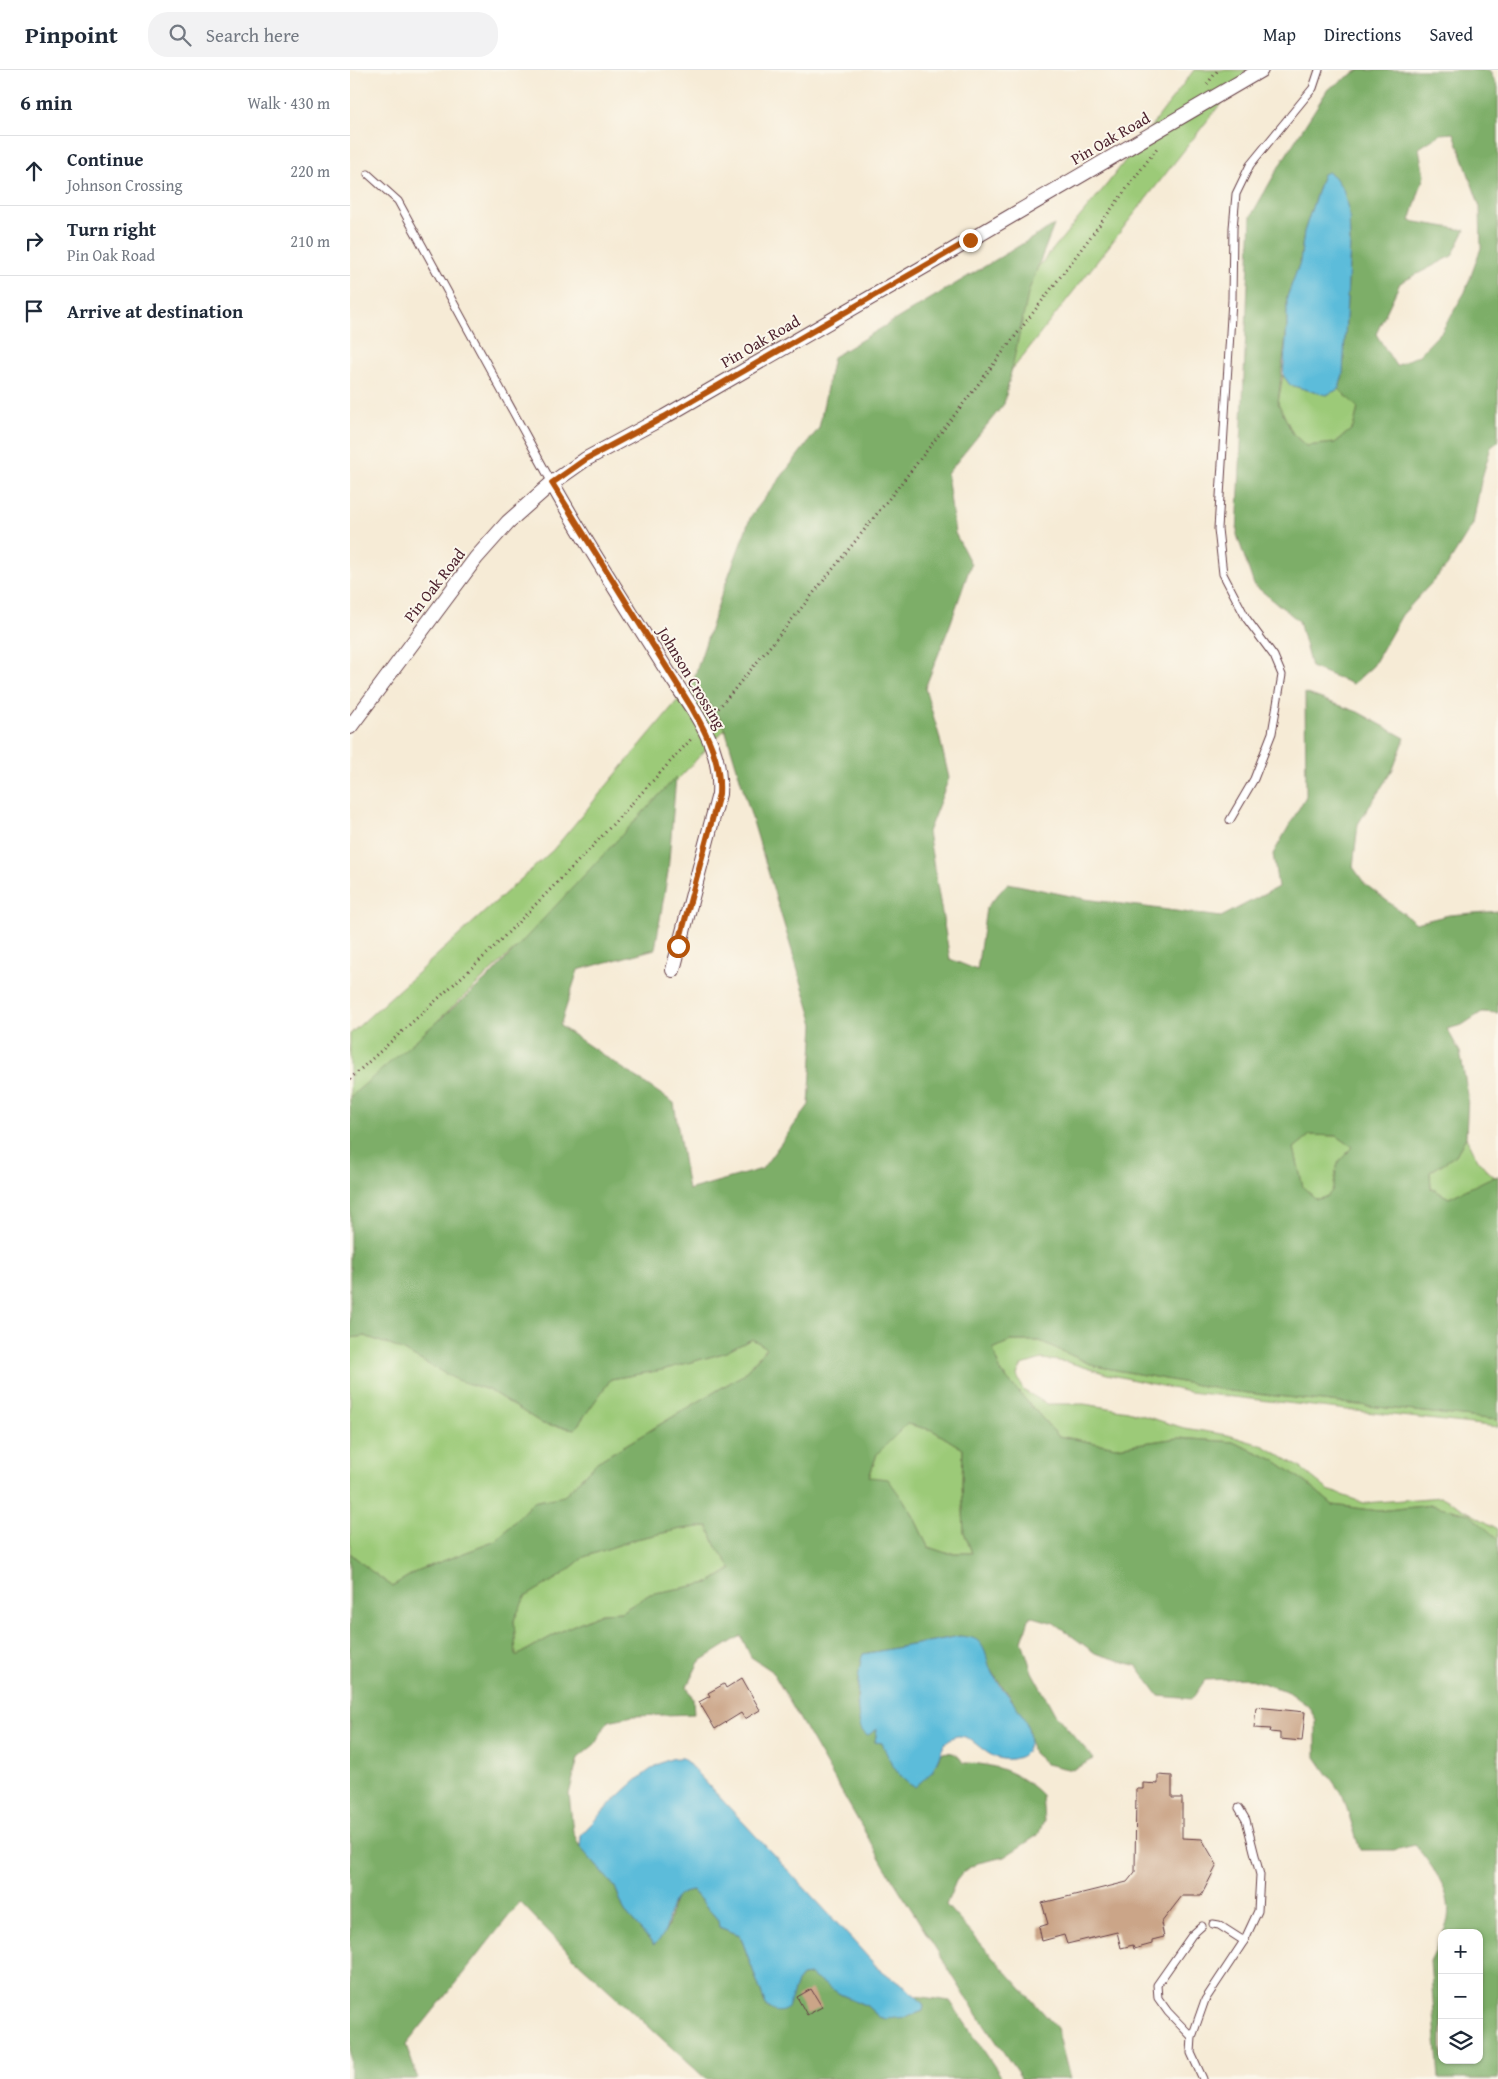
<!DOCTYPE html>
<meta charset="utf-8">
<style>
body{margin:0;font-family:"Gentium Book Plus",serif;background:#f2f2f3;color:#1f2937}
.controls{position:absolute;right:15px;bottom:15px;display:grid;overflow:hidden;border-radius:10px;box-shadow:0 1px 4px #0004}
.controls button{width:45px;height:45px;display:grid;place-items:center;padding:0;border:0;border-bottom:1px solid #e0e1e3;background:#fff;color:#1f2937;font:25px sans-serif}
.stop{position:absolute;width:15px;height:15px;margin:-11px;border:4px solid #b45309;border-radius:50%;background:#fff}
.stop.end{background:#b45309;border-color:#fff;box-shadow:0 1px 5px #0008}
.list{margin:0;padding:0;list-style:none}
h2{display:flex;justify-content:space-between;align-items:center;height:65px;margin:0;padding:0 20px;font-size:21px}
h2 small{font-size:16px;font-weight:400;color:#747a83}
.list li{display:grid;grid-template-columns:32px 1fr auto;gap:15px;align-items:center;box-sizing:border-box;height:70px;padding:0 20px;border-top:1px solid #e0e1e3}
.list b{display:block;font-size:19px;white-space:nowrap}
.list p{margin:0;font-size:16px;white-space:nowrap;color:#747a83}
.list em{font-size:16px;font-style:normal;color:#747a83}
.icon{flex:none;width:28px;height:28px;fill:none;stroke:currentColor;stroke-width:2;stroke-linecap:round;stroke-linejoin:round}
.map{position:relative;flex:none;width:1148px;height:2009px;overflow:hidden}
header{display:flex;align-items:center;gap:30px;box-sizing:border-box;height:70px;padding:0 25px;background:#fff;border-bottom:1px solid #e0e1e3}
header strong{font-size:24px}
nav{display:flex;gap:28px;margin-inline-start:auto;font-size:18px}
.search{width:350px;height:45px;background:#f2f2f3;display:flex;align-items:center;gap:12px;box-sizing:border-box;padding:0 18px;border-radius:20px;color:#747a83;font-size:19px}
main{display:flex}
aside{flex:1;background:#fff}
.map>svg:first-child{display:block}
</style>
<header>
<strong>Pinpoint</strong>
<div class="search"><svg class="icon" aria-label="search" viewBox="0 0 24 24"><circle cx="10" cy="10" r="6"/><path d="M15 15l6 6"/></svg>Search here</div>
<nav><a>Map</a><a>Directions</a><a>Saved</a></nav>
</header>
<main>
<aside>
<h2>6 min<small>Walk · 430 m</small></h2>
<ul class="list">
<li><svg class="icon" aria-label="ahead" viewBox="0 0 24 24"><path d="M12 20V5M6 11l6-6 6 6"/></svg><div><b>Continue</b><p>Johnson Crossing</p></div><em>220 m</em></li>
<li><svg class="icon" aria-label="right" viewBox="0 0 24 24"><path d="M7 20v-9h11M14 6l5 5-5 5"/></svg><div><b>Turn right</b><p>Pin Oak Road</p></div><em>210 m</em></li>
<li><svg class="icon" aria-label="arrive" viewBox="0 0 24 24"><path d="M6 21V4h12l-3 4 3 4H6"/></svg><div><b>Arrive at destination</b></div></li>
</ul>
</aside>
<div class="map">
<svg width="1148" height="2009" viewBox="0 0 1148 2009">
<rect width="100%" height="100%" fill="#fbf7ec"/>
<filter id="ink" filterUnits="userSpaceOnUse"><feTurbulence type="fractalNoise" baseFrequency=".02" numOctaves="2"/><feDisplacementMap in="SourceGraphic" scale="10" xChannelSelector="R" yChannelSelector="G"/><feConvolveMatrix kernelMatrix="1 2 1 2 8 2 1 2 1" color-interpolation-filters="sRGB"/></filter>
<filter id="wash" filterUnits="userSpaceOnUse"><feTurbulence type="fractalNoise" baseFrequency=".0096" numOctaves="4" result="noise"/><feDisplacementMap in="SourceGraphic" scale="20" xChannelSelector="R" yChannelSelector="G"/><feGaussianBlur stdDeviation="1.12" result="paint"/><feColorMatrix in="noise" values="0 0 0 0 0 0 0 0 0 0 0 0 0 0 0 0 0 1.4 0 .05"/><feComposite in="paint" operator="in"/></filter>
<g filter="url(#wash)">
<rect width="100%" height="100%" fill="#f6ebd6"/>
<g fill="#9cca78" stroke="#737452">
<path d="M844 0H897L408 624 194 852 0 1032V964L203 780 758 113Z"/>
<path d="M933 305 940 315 976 325 989 319 1008 338 1003 358 985 373 956 376 943 364 928 333Z"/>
<path d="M960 1065 987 1066 1003 1077C999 1082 992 1087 989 1092 982 1105 990 1128 966 1129L953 1118 944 1078Z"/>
<path d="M1116 1067C1123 1084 1131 1096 1145 1107L1099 1128 1081 1118 1080 1102 1106 1085Z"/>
<path d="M15 1266 48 1278 107 1310 139 1320 193 1354 225 1359 261 1309 312 1300 374 1283 402 1269 417 1277 393 1305 247 1392 214 1426 183 1432 146 1471 69 1500 42 1516 21 1501 0 1483V1268Z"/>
<path d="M660 1271H690L745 1296 880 1321 1148 1350V1357L839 1322 757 1304 717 1292 692 1289 672 1295 667 1305 673 1320 697 1334H734L778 1341 834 1358 878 1365 914 1376 951 1398 978 1420 1014 1433 1092 1427 1148 1459V1469L1082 1435 1029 1441 983 1435 958 1414 924 1390 883 1372 828 1368 766 1377 708 1366 650 1301 643 1279Z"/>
<path d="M557 1354 582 1360 613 1379 612 1413 614 1462 622 1483H596L578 1477 561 1441 519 1407 527 1384Z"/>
<path d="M358 1456 365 1475 383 1498 359 1513 300 1524 271 1542 252 1543 217 1558 166 1586 164 1550 175 1527 212 1505 234 1487 286 1469 331 1459Z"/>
</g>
<g fill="#7dae68" stroke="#64664a" fill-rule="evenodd">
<path d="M1009 0H1139L1148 17V372L1141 377 1131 411 1123 454 1097 496 1052 545 1023 596 1003 614 961 597 949 551 904 515 887 465 901 146 931 93 978 19ZM1104 63 1130 137 1131 178 1115 222 1092 261 1069 285 1046 296 1026 264 1050 213 1102 186 1115 160 1060 151 1074 106 1069 78 1091 64ZM973 104 999 143 1000 173 993 304 989 319 1008 338 1003 358 985 373 956 376 943 364 928 333 937 257V227L950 192 954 162Z"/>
<path d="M704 155 679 220 654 334 597 404 605 463 621 494 600 555 575 618 589 665 599 708 578 762 600 889 627 900 636 838 658 813 735 829 871 847 928 817 923 784 956 726 955 623 1008 642 1055 668 1043 699 1008 754 1003 797 1015 814 1066 853 1099 845 1148 841V943L1132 942 1112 955 1097 959 1110 982 1118 1025 1116 1067 1106 1085 1080 1102 1081 1118 1099 1128 1138 1109 1148 1106V1350L880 1321 745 1296 690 1271H660L643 1279 650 1301 708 1366 766 1377 828 1368 883 1372 924 1390 958 1414 983 1435 1029 1441 1082 1435 1119 1444 1148 1469V2009H1089L1080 1891 1092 1866V1990H1129V1863H1093C1110 1830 1085 1800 1065 1775L1044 1780H1010L993 1726 966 1687V1650L958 1636 939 1622 898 1608 855 1610 842 1629 809 1626 787 1596 745 1583 704 1553 680 1546 672 1571 682 1602 705 1644 744 1689 722 1700 696 1694 683 1683 680 1671 679 1660 660 1626 643 1604 639 1597 610 1566 513 1584C510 1598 502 1636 511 1646 515 1651 522 1655 527 1659L525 1672 532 1673 551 1707 582 1702 591 1683C601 1681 608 1683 613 1693 644 1693 670 1703 692 1725L694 1751 688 1765 654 1787 628 1793 615 1800 606 1811 596 1835 707 1958 720 2009H672L619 1932 535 1797 422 1601 401 1587 391 1566 349 1592 337 1616 343 1629 344 1644 283 1646 258 1651 245 1674 228 1688 219 1724 223 1762 230 1777 265 1817 275 1842 304 1875C309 1869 315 1862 318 1855 325 1836 317 1823 343 1821L368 1850 369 1857 390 1865 415 1933 419 1939 441 1929 447 1912 452 1906 460 1905 472 1911 490 1924 517 1936 529 1947H557L573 1941 574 1935 566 1926 600 1931 653 2009H356L228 1892 170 1832 56 1975 68 2009H0V1483L21 1501 42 1516 69 1500 146 1471 183 1432 214 1426 247 1392 393 1305 417 1278 402 1269 374 1283 312 1300 261 1309 225 1359 193 1354 139 1320 107 1310 48 1278 15 1266 0 1268V1027L140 906 326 707 318 802 305 879 228 900 210 956 324 1033 338 1120 412 1099 459 1035 464 954 373 652 343 611 371 526 401 446 469 358 483 287ZM960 1065 987 1066 1003 1077C999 1082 992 1087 989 1092 982 1105 990 1128 966 1129L953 1117 944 1078ZM557 1354 582 1360 613 1379 612 1413 614 1462 622 1483H596L578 1477 561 1441 538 1409 519 1407 527 1384ZM358 1456 365 1475 382 1499 359 1513 300 1524 271 1542 252 1543 217 1558 166 1586 164 1550 175 1527 212 1505 234 1487 286 1469 331 1459Z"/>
</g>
<g fill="#5cbcda" stroke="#536e82">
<path d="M978 102 984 106 993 119 999 143 1000 173 993 304 989 319 976 325 940 315 933 305 937 257V227L950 192 954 162 973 104Z"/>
<path d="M610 1566C618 1567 623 1567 628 1571 637 1579 637 1593 642 1603 653 1623 693 1657 675 1683 672 1687 666 1688 662 1689 630 1694 620 1649 595 1673L582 1702 565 1717C549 1711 538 1688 532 1673L525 1672 527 1659 517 1666C516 1664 513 1662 512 1660 505 1649 507 1597 513 1584Z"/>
<path d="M333 1688 476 1841 527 1897 566 1926 574 1935 573 1941 557 1947 536 1949 529 1947 517 1936 490 1924 460 1905 452 1906 447 1912 438 1938C429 1945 421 1942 415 1933L390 1865 369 1857 368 1850 343 1821C309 1824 328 1857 304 1875L275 1842 265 1817 230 1777 231 1765C250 1744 295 1696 321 1689 324 1688 329 1688 333 1688Z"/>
</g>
<g id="blocks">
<g fill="#cba588">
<path d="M392 1608 410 1640 395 1649 391 1643 365 1659 349 1632 360 1626 358 1623 374 1614 376 1618Z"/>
<path d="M906 1637 955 1642 952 1671 930 1669V1663L920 1662 921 1659 904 1658Z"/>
<path d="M808 1705 822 1706V1728H832V1768L852 1769 867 1795 851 1826H832L811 1853 814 1867 802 1870V1874L784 1879 783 1875 771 1878 767 1862 717 1874 714 1865 692 1871 689 1857 698 1854 692 1833 777 1812 785 1802 786 1719H793V1713L808 1714Z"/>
<path d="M461 1919 472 1937 457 1945 447 1927Z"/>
</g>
</g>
</g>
<g filter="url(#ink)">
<use href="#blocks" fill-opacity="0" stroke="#643e45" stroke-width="1"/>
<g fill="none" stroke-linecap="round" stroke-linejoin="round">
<g stroke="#643e45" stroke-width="9">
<g id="service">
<path d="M18 104 48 131 202 413"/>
<path d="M880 750 904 709 922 663 932 605 924 586 896 548 873 504 868 459 882 230 883 158 886 124 900 95 963 18 969 0"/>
<path d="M863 1854 869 1855 894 1871"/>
<path d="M842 1967 818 1942 808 1928 807 1915 842 1865 852 1856"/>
<path d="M853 2009 841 1983 842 1967 855 1930 894 1871 908 1841 910 1805 896 1750 889 1738"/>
</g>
</g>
<g stroke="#643e45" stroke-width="16">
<g id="minor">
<path d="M202 413C236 474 274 532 311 591 328 619 350 645 362 676 368 692 370 708 369 724L323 900"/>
<path d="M0 657 126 488 158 452 202 413 236 389 314 347 591 187 911 0"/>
</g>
</g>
<g stroke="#643e45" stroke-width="3" stroke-dasharray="1 4" stroke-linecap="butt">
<path d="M857 14 868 0"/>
<path d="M362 646C517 462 663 271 807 78"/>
<path d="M0 1009 139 882 240 779 343 667"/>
</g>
<use href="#service" stroke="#fff" stroke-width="7"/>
<use href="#minor" stroke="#fff" stroke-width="14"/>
</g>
</g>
<g fill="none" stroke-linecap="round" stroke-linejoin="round" filter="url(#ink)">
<path stroke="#b45309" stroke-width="6" d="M328 876 369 724C371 691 358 666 342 638L202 413 236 389 314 347 620 170"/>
</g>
<g text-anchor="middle" stroke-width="4" stroke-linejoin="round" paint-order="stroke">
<g font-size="16" fill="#4a1f2b" stroke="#fbf7ec">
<text transform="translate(760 68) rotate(-30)" y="6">Pin Oak Road</text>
<text transform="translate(410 271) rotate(-30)" y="6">Pin Oak Road</text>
<text transform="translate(84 515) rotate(-52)" y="6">Pin Oak Road</text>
<text transform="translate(342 608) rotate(59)" y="6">Johnson Crossing</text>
</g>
</g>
</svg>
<div class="controls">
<button>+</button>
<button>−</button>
<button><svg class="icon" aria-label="layers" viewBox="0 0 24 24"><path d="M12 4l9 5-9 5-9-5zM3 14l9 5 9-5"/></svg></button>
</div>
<div class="stop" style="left:328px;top:876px"></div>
<div class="stop end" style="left:620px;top:170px"></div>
</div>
</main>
